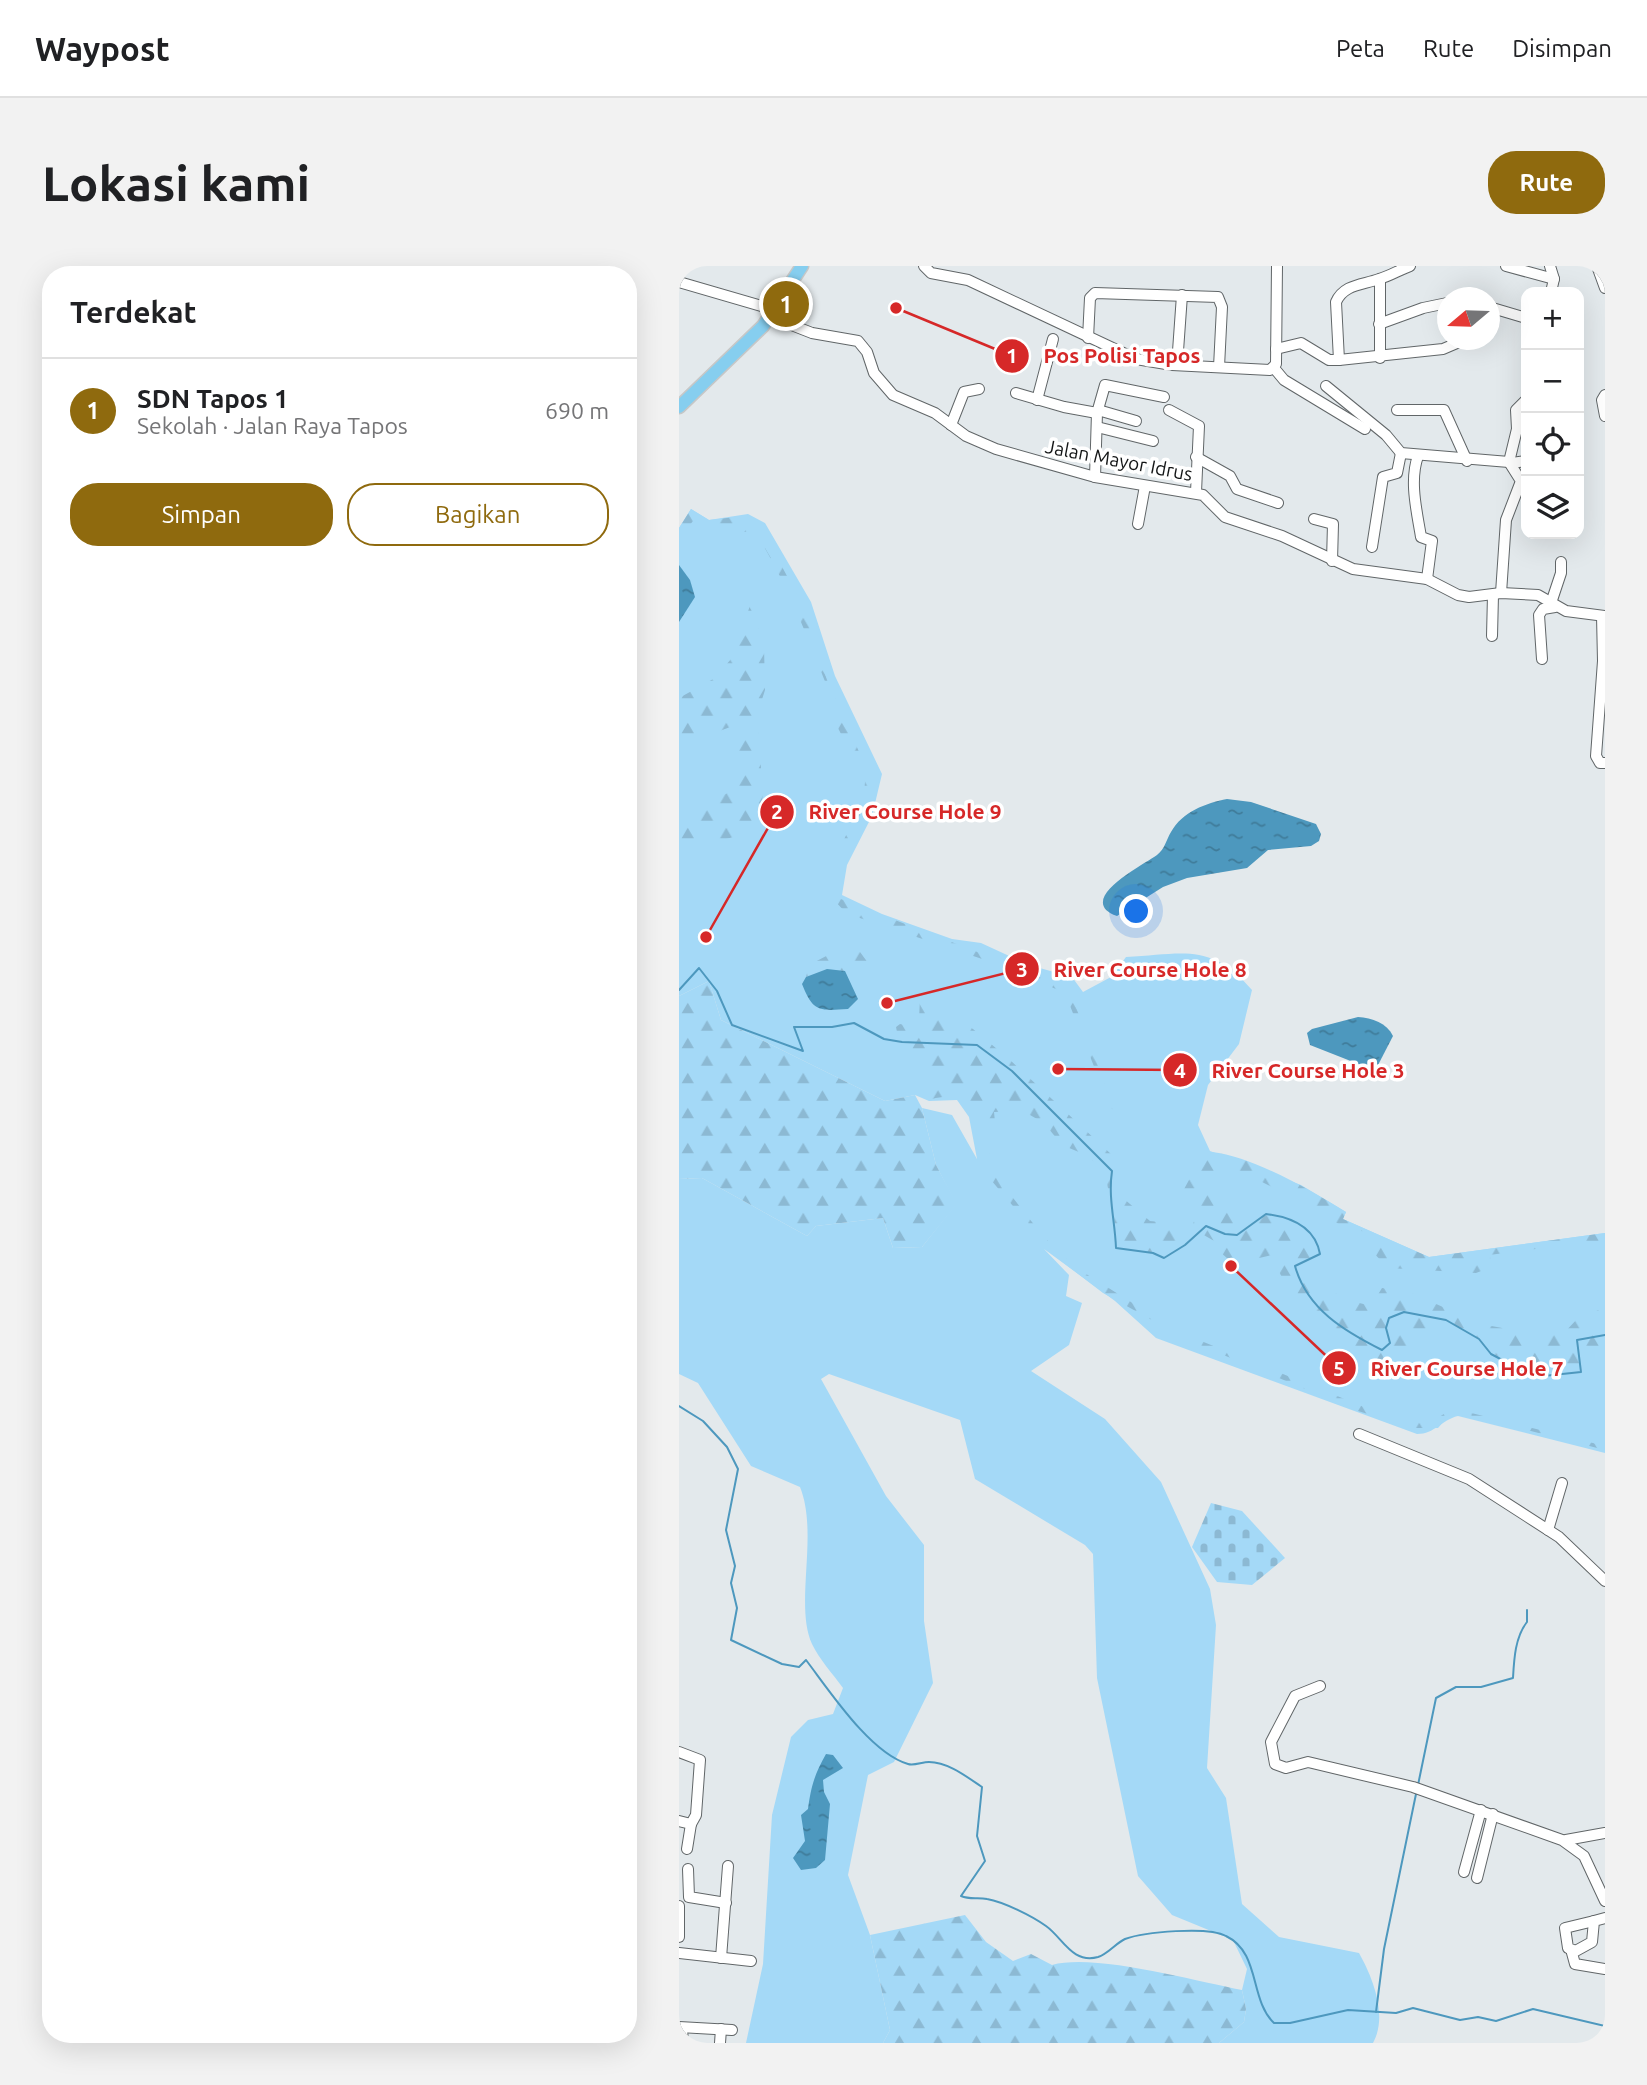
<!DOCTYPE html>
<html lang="id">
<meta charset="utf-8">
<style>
body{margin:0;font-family:Ubuntu,sans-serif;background:#f2f2f2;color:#202124}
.controls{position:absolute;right:21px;top:21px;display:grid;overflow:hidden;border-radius:14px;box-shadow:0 7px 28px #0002}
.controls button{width:63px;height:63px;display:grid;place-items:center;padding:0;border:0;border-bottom:2px solid #e0e0e0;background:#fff;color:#202124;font:35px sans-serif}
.compass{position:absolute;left:758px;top:21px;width:63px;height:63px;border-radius:50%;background:#fff;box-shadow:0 7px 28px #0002;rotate:251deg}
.you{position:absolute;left:458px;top:646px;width:24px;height:24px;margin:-18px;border:5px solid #fff;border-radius:50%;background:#1a73e8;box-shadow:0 0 0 10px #1a73e833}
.badge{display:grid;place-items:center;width:46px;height:46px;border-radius:50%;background:#8f6a0e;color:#fff;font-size:23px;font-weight:700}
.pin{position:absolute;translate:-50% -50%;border:4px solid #fff;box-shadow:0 2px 7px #0006}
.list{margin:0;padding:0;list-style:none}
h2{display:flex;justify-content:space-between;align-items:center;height:91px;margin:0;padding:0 28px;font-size:30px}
h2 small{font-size:23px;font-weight:400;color:#757577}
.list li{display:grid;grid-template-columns:46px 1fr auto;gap:21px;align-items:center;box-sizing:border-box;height:105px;padding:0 28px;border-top:2px solid #e0e0e0}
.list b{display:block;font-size:26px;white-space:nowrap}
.list p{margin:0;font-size:23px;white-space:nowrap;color:#757577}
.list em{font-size:23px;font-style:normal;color:#757577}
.actions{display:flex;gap:14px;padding:21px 28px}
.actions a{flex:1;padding:16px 0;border:2px solid #8f6a0e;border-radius:28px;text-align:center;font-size:24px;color:#8f6a0e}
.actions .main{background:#8f6a0e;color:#fff}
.icon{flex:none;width:38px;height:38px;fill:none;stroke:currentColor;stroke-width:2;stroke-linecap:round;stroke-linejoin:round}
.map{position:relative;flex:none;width:926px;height:1777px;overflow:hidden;border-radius:28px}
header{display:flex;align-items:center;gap:42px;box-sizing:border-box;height:98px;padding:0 35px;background:#fff;border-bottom:2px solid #e0e0e0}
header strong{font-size:33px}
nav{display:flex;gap:38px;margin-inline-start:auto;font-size:24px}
.intro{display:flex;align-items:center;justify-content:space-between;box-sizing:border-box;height:168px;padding:0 42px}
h1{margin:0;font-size:49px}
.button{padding:18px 32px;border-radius:28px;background:#8f6a0e;color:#fff;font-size:24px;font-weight:700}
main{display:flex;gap:42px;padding:0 42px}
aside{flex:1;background:#fff;border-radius:28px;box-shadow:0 7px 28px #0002}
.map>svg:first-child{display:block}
</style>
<header>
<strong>Waypost</strong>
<nav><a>Peta</a><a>Rute</a><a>Disimpan</a></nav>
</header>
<div class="intro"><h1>Lokasi kami</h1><a class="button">Rute</a></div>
<main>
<aside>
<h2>Terdekat<small></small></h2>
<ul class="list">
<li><span class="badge">1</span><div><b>SDN Tapos 1</b><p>Sekolah · Jalan Raya Tapos</p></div><em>690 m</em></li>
</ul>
<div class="actions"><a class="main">Simpan</a><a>Bagikan</a></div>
</aside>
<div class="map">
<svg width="926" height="1777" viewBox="0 0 926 1777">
<defs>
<pattern id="forest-firs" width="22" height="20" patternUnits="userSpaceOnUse" patternTransform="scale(1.75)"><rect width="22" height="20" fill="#a4d9f7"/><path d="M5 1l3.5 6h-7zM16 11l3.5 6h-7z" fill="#8cb9d3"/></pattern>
<pattern id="cemetery-stones" width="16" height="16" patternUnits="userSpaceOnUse" patternTransform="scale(1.75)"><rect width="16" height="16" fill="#a4d9f7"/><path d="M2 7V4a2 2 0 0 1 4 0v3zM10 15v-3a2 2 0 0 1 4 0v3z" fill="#8cb9d3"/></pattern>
<pattern id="water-ripples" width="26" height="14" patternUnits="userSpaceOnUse" patternTransform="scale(1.75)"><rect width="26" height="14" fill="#4d98be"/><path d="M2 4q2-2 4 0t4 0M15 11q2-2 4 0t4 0" fill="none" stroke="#3f7b99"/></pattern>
</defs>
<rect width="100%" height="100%" fill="#e3e9ec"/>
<path fill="#a4d9f7" d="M12 243 30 254 69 248 86 257 132 336 156 410 203 508 193 550 168 599 163 629 203 648 273 673 302 677 350 699 393 711 404 726 432 711 447 691C505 688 532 676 573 724L560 778 529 819 519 859 531 885 622 919 667 946 664 953 750 991 926 967V1187L779 1150C762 1154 756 1168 738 1168L477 1072 436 1035 365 983 390 1009 387 1030 403 1037 390 1079 352 1105 426 1153 482 1216 531 1323 537 1359 528 1502 547 1532 563 1638 600 1671 680 1687C694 1712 709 1750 694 1777H540L565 1756 567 1743 563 1724 568 1703 554 1674 493 1649 459 1610 418 1412 414 1288 406 1279 296 1213 281 1154 150 1108 142 1113 207 1230 245 1279V1355L254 1417 215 1496 189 1509 169 1609 191 1669 211 1764 204 1777H67L84 1698 93 1549 112 1471 129 1454 154 1448 164 1422C154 1408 140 1393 133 1378 115 1338 140 1268 121 1221L72 1200 19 1117 0 1108V913L23 912 128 970 137 960 204 952 214 982 243 981 277 938 257 899 243 842 273 849 298 893 290 851 278 834 250 835 236 829 206 835 42 754 30 715 0 730V262Z"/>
<g fill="url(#forest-firs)">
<path d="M12 243 30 254 57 251 76 258 94 284 122 336 148 414 189 506 191 526 154 609V630L358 709 391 725 434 840 508 894C515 891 526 885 533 886 575 891 631 924 667 946L664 953 750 991 926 967V974L810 989 815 1000 797 1007 709 1002 689 981V966L668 963 619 934 539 894 532 926 538 944 566 945 577 952C604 941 636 961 641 988L628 997 627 1011 669 1034 692 1040 703 1022 711 1023 714 1031 728 1025 802 1058 850 1067 883 1069 900 1051 926 1042V1090L916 1092 902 1087V1106L855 1111 812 1088 800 1073 767 1054 733 1073 709 1104C665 1079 609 1039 593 989L576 993 572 985 549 993 540 985 537 976 523 968 514 972 510 967 516 953 504 925 510 914 517 909 431 841 386 727 327 701 172 649C117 615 185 564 186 516 186 494 168 482 160 464 156 457 158 447 155 438 132 381 112 325 80 272L69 265 51 270 54 288 33 259 14 255 10 260 12 269H0V262Z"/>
<path d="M72 337 85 381 86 424 78 449 84 529 76 565 4 585 5 599 0 607V545C65 523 67 529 54 460L0 480V432L36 412 52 393Z"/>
<path d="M181 686 195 705 171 699 166 705 148 703 127 711 130 699 153 687Z"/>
<path d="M30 715 42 754 206 835 236 829 243 842 257 899 278 938 243 981 214 982 204 952 137 960 128 970 23 912 0 913V730Z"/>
<path d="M241 732 294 763 330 793 433 889 437 902 433 905 431 921 471 955 490 957 506 979 485 992 474 987 437 982 435 949 425 904 407 889 383 879 365 857 344 845 315 846 317 866 307 875 316 909 364 970 396 1001 500 1066 700 1147C725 1153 752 1163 772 1142L926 1180V1184L774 1145 759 1162H735L679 1145 511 1075 424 1027 377 991 312 914 301 879 307 874C296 848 288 824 253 833L252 805 232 793V784L219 771 217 761 221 758 230 760 240 754Z"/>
<path d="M286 1649 307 1676 334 1695 352 1688 373 1699C416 1687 515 1715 563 1724L567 1743 565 1756 540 1777H204L211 1764 191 1669Z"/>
</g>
<path fill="url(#cemetery-stones)" d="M532 1237 563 1245 606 1292 573 1319 538 1316 513 1281Z"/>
<g fill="url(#water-ripples)">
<path d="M0 299 11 314 16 331 0 356Z"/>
<path d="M548 533 572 536 637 558 642 568 640 575 632 580 589 584 568 602 508 612 484 621 438 650C394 634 466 598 478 589 486 583 487 574 492 566 503 546 527 537 548 533Z"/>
<path d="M148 703 166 705 179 733 169 743C140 745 134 746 123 718L127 711Z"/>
<path d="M679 751C693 752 708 757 714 770L698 801 692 803 631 779 628 767 633 763Z"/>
<path d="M147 1488 154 1489 164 1502 144 1514 145 1526 151 1538 146 1594 137 1602 122 1604 114 1592 126 1575 122 1549 129 1543C132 1520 136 1507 147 1488Z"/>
</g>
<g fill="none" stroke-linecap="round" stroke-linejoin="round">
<g stroke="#4d98be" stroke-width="2">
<path d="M0 724 20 702 38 725 53 759 124 785 115 761H153L175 757 205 773 223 776 298 779 333 805 433 905C429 932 436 955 437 982L474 987 485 992 506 979 527 960 546 968 558 969 587 948C612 951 636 961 641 988L616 1000C628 1043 665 1065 703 1084L711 1077 707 1062 710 1052 725 1046 767 1054 800 1073 812 1088 855 1111 902 1106 898 1074 926 1069"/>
<path d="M0 1140 24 1155 48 1181 59 1203 47 1264 56 1300 52 1317 58 1342 52 1374 103 1398 120 1401 127 1394C150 1424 191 1487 229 1498 235 1500 243 1496 250 1496 269 1496 288 1511 303 1521L298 1570 306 1595 282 1630C291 1634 299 1631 308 1633 325 1636 353 1650 367 1660 384 1672 393 1698 419 1691 429 1688 437 1677 446 1673 465 1666 529 1660 547 1670 582 1687 570 1733 595 1757H611L669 1744 717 1747 734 1742 781 1754 799 1751 817 1755 854 1743 926 1760"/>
<path d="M739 1519 757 1432 777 1421H802L834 1412C835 1394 836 1371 848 1356V1344"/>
<path d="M697 1746 705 1683 737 1528"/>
</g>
<g stroke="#616668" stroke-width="12">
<g id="minor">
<path d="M245 0 252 7 289 14 457 93 493 99 591 104 597 98 598 0"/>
<path d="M827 0 875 13"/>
<path d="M871 0 875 13 872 26"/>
<path d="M918 0 926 22"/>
<path d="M701 13V92"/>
<path d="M0 16 96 44"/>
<path d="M810 41 847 52"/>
<path d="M92 51 133 67 179 75 188 86 195 107 214 129 256 147 287 170 317 183 416 211 524 229 546 251 603 270 674 303 748 313 779 329 790 331 822 327 859 329 887 345 926 350"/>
<path d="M700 58 744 42 768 37"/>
<path d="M409 72 411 32 416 27 539 31 543 41 540 101"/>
<path d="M597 83 622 77 650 94H660L764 83 785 74"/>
<path d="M660 94 657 36C665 18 684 19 700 13 711 10 720 4 731 0"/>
<path d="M498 99 503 29"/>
<path d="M595 102 605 114 686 163"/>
<path d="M647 120 707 169 722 187 830 196"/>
<path d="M337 127 385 141 418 147"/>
<path d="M926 129 923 134 926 150"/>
<path d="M358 134 374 73"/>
<path d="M419 144 457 155"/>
<path d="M490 144 520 160 517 226"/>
<path d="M718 144H765L788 195"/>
<path d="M272 159 285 126 300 123"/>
<path d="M418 161 474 175"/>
<path d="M739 190C730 215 738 246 742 271L753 275 748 313"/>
<path d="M517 191 551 210 558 223 599 237"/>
<path d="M833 197 847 195"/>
<path d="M416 211 418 147 426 119 485 131"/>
<path d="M635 253 654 258 653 295"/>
<path d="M459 258 466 220"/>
<path d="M693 281 704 211 718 207 722 187"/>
<path d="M822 327 827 254 842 215 830 196 838 163 837 144 847 134"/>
<path d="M872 337 882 307V296"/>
<path d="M923 350 924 395 917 490 921 497H926"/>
<path d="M813 370 814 329"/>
<path d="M863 393 860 349 864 343 876 341"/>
<path d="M680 1168 790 1213 880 1271 926 1315"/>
<path d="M869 1264 883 1217"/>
<path d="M641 1420 616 1430 592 1476 596 1498 607 1502 629 1496 734 1521 883 1574 905 1590 926 1635"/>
<path d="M0 1486 21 1494 17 1549 12 1558"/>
<path d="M0 1555 12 1558 8 1583"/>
<path d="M887 1574 926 1567"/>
<path d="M9 1603 10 1631 47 1637"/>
<path d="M785 1606 802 1544"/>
<path d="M798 1612 814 1548"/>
<path d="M0 1640V1671"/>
<path d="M926 1652 915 1655 913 1676 893 1687 896 1698 926 1703"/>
<path d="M894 1684 889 1682 886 1662 915 1655"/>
<path d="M0 1687 72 1695"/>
<path d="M42 1692 49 1600"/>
<path d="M0 1761 53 1764"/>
<path d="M3 1762 4 1777"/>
<path d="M41 1777 42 1763"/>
</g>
</g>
<g stroke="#c6c7c7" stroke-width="15">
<path id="major" d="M0 141 84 60 123 0"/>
</g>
<use href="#minor" stroke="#fff" stroke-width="10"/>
<use href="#major" stroke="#86ceef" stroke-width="12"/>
</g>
<g text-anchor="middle" stroke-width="7" stroke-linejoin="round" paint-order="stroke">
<g font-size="19" fill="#131516" stroke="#fff">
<text transform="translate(440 194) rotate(11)" y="7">Jalan Mayor Idrus</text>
</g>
</g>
<path fill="none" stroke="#d62828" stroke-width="2.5" d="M217 42L333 90M27 671L98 546M208 737L343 703M379 803L501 804M552 1000L660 1102"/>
<g fill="#d62828" stroke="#fff" stroke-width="2.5">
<circle cx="217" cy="42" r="7"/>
<circle cx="27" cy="671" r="7"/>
<circle cx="208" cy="737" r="7"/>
<circle cx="379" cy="803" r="7"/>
<circle cx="552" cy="1000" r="7"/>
<circle cx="333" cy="90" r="18"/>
<circle cx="98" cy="546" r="18"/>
<circle cx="343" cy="703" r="18"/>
<circle cx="501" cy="804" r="18"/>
<circle cx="660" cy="1102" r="18"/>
</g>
<g font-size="21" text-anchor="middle" font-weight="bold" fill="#fff">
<text x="333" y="97">1</text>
<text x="98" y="553">2</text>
<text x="343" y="711">3</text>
<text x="501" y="812">4</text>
<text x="660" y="1110">5</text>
</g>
<g font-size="21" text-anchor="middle" font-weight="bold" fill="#d62828" stroke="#fff" stroke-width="7" stroke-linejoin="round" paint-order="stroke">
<text x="443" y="97">Pos Polisi Tapos</text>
<text x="226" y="553">River Course Hole 9</text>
<text x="471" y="711">River Course Hole 8</text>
<text x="629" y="812">River Course Hole 3</text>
<text x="788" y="1110">River Course Hole 7</text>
</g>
</svg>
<div class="controls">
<button>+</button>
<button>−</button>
<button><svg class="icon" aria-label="locate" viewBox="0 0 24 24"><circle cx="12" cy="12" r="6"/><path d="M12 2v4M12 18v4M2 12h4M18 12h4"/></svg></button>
<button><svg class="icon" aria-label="layers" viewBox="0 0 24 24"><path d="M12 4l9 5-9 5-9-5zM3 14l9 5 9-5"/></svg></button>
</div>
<svg class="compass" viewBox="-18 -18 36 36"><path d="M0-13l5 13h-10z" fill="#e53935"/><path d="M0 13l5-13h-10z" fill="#757577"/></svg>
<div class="you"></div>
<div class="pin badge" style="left:107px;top:38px">1</div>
</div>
</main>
